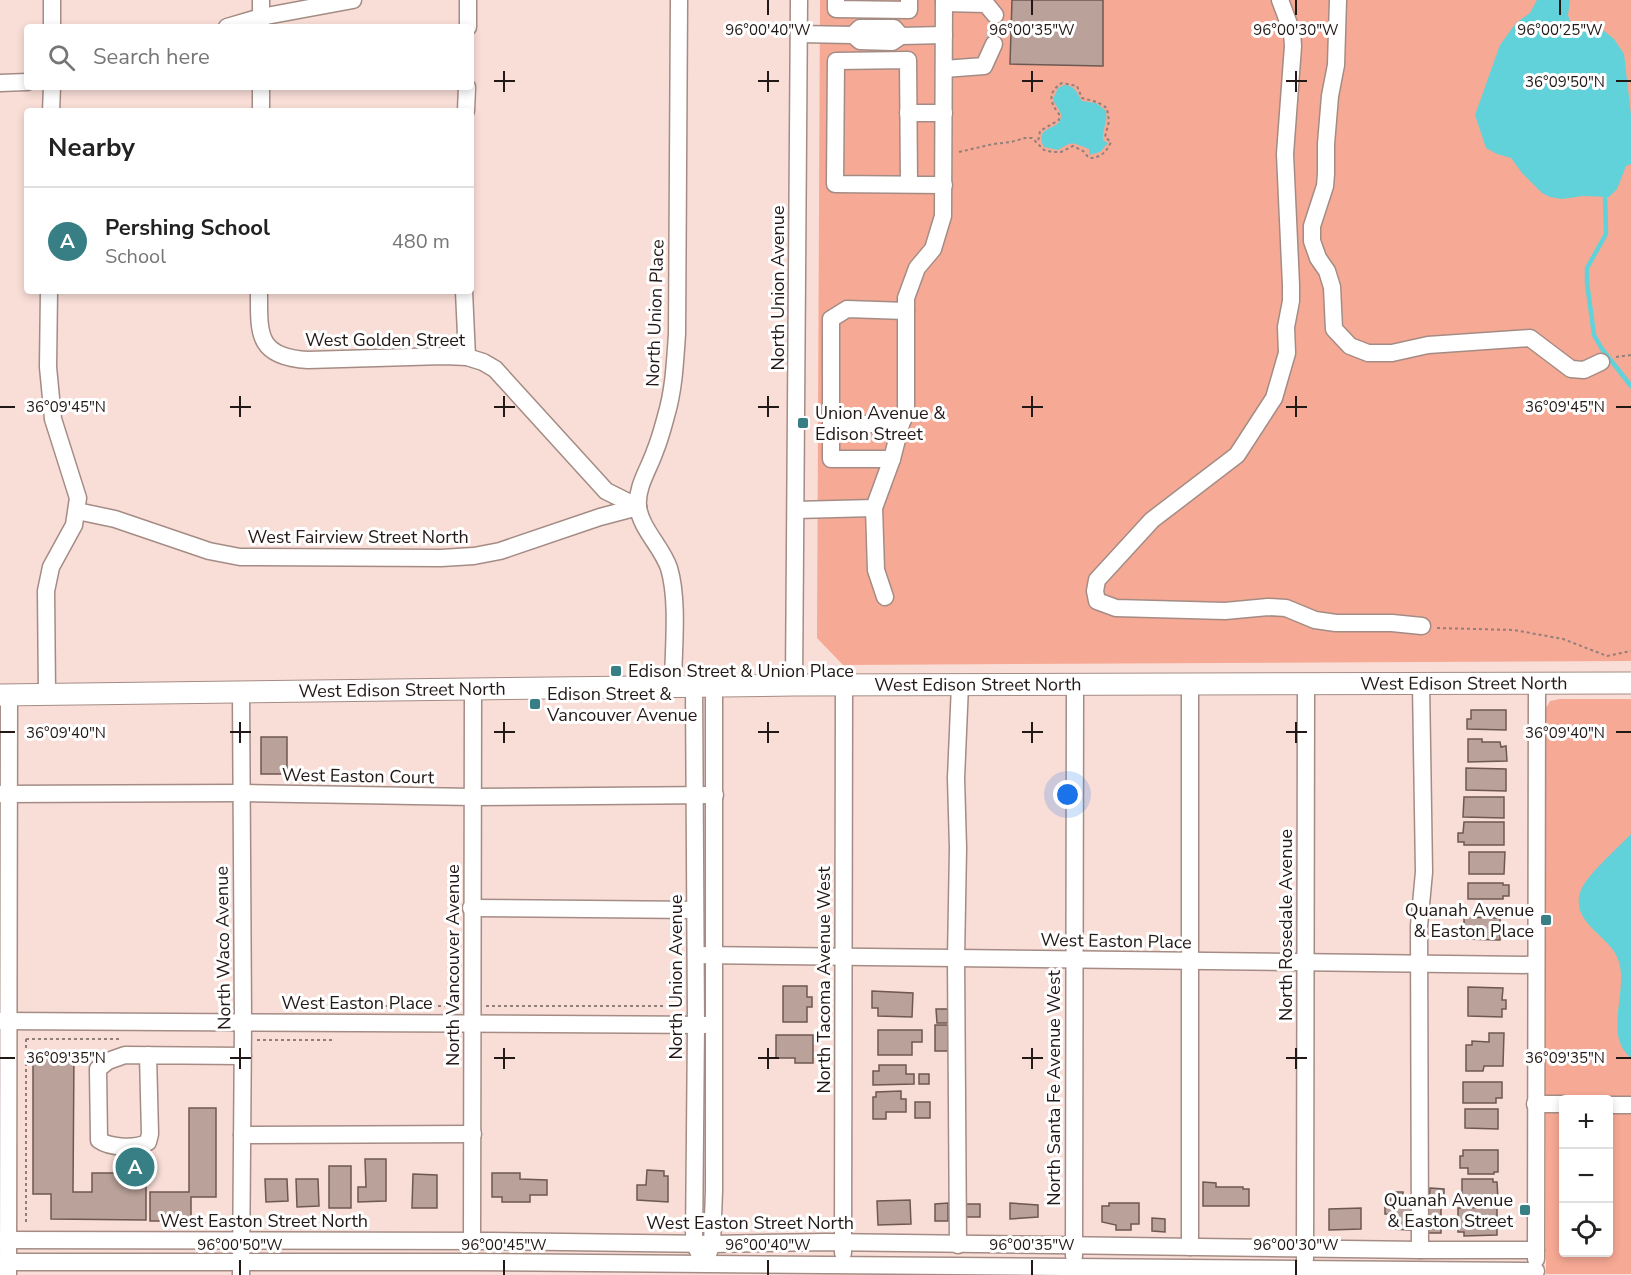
<!DOCTYPE html>
<meta charset="utf-8">
<style>
body{margin:0;font-family:"Nunito Sans",sans-serif;background:#f2f2f2;color:#222}
.controls{position:absolute;right:18px;bottom:18px;display:grid;overflow:hidden;border-radius:6px;box-shadow:0 3px 9px #0003}
.controls button{width:54px;height:54px;display:grid;place-items:center;padding:0;border:0;border-bottom:2px solid #e0e0e0;background:#fff;color:#222;font:30px sans-serif}
.you{position:absolute;left:1068px;top:795px;width:21px;height:21px;margin:-15px;border:4px solid #fff;border-radius:50%;background:#1a73e8;box-shadow:0 0 0 9px #1a73e833}
.badge{display:grid;place-items:center;width:39px;height:39px;border-radius:50%;background:#377f84;color:#fff;font-size:20px;font-weight:700}
.pin{position:absolute;translate:-50% -50%;border:3px solid #fff;box-shadow:0 2px 6px #0006}
.list{margin:0;padding:0;list-style:none}
h2{display:flex;justify-content:space-between;align-items:center;height:78px;margin:0;padding:0 24px;font-size:26px}
h2 small{font-size:20px;font-weight:400;color:#767676}
.list li{display:grid;grid-template-columns:39px 1fr auto;gap:18px;align-items:center;box-sizing:border-box;height:108px;padding:0 24px;border-top:2px solid #e0e0e0}
.list b{display:block;font-size:22px;white-space:nowrap}
.list p{margin:0;font-size:20px;white-space:nowrap;color:#767676}
.list em{font-size:20px;font-style:normal;color:#767676}
.icon{flex:none;width:33px;height:33px;fill:none;stroke:currentColor;stroke-width:2;stroke-linecap:round;stroke-linejoin:round}
.map{position:relative;flex:none;width:1631px;height:1275px;overflow:hidden}
.search{position:absolute;background:#fff;box-shadow:0 3px 9px #0003;left:24px;top:24px;width:450px;height:66px;display:flex;align-items:center;gap:15px;box-sizing:border-box;padding:0 21px;border-radius:6px;color:#767676;font-size:22px}
.panel{position:absolute;background:#fff;box-shadow:0 3px 9px #0003;left:24px;top:108px;width:450px;height:186px;border-radius:6px}
.map>svg:first-child{display:block}
</style>
<div class="map">
<svg width="1631" height="1275" viewBox="0 0 1631 1275">
<rect width="100%" height="100%" fill="#f9ded7"/>
<g fill="#f6a994" fill-rule="evenodd">
<path d="M820 0H1631V661L843 665 817 638Z"/>
<path d="M1560 699H1631V1274H1546V708L1550 701ZM1564 1100H1608V1252H1564Z"/>
</g>
<g fill="#61d2d9">
<path d="M1537 0H1570L1568 15 1570 21 1604 31 1614 39 1624 54 1631 115V164L1626 166 1617 189 1609 197 1583 196 1562 199 1550 197 1542 193 1522 173 1511 158 1497 154 1486 148 1475 115 1500 45 1516 23 1530 13Z"/>
<path d="M1064 85C1076 86 1076 92 1082 101L1096 103 1106 111C1108 121 1102 129 1103 140L1108 143 1100 152 1089 155V149C1072 143 1074 140 1058 150L1044 147C1033 125 1060 131 1061 117 1062 111 1055 106 1053 99L1058 88Z"/>
<path d="M1631 834V1058C1603 1035 1628 993 1619 962 1612 936 1571 925 1580 893 1584 877 1619 847 1631 834Z"/>
</g>
<g fill="none" stroke-linecap="round" stroke-linejoin="round">
<path stroke="#61d2d9" stroke-width="4.5" d="M1605 198 1606 234 1587 268V283L1594 335 1602 349 1631 386"/>
</g>
<g fill="#baa19a" stroke="#6e5852" stroke-width="1.5">
<path d="M1012 0H1103V66L1010 64Z"/>
<path d="M1471 710H1506V730L1467 729V719H1471Z"/>
<rect x="261" y="737" width="26" height="37"/>
<path d="M1468 739H1482V742H1500L1501 747 1506 746 1507 761 1468 762Z"/>
<path d="M1466 768 1506 769V791L1466 790Z"/>
<path d="M1464 797H1504V818L1463 817Z"/>
<path d="M1464 822H1504V845H1464V842H1458V833H1463Z"/>
<path d="M1469 852H1505L1504 874H1469Z"/>
<path d="M1468 883H1503V885H1509V896H1503V899H1468Z"/>
<path d="M1464 917 1500 918V940L1464 939Z"/>
<path d="M783 986H807V997H812V1007H807V1022H783Z"/>
<path d="M1468 987 1503 988 1502 1000H1506V1009H1502V1017L1468 1016Z"/>
<path d="M872 991 913 993 912 1017 878 1016V1008H872Z"/>
<path d="M936 1009H950V1023H937Z"/>
<rect x="935" y="1025" width="15" height="26"/>
<path d="M878 1030H922V1042H912V1055H878Z"/>
<path d="M1489 1033H1504L1503 1066H1484L1483 1071H1466V1045H1472V1041L1489 1042Z"/>
<path d="M776 1035H813V1063H795V1058H776Z"/>
<path d="M33 1052H74L73 1192H92V1173H146V1220L51 1219V1194H33Z"/>
<path d="M879 1065H906V1074H914V1084L873 1085V1071H879Z"/>
<rect x="919" y="1074" width="10" height="10"/>
<path d="M1463 1082H1502V1098H1496V1103H1463Z"/>
<path d="M901 1091V1099H906V1112H886V1119H873V1097H876V1092Z"/>
<rect x="915" y="1102" width="15" height="16"/>
<path d="M189 1108H216V1197H191V1221H150V1192H189Z"/>
<path d="M1465 1109H1498V1129L1465 1128Z"/>
<path d="M1463 1150H1498V1172H1494V1174H1468V1168H1460V1156H1463Z"/>
<path d="M365 1159H386V1201L358 1202V1187H366Z"/>
<rect x="329" y="1166" width="22" height="42"/>
<path d="M647 1170 664 1171V1176H668V1202L637 1200V1185H646Z"/>
<path d="M492 1173H520V1179L547 1180V1195H530V1202H502V1197H492Z"/>
<path d="M413 1174 437 1175V1208H412Z"/>
<path d="M265 1179H287L288 1201 266 1202Z"/>
<path d="M296 1179H318L319 1206 297 1207Z"/>
<path d="M1462 1179H1493V1182H1497L1498 1199H1493V1202L1462 1201Z"/>
<path d="M1203 1182 1216 1183V1187H1243V1189H1249V1206H1203Z"/>
<path d="M1430 1188 1444 1189V1203H1429Z"/>
<path d="M1390 1192H1403V1196L1412 1197 1411 1230 1391 1229V1214H1385V1201H1390Z"/>
<path d="M910 1200 911 1224 878 1225 877 1201Z"/>
<path d="M948 1203V1221H935V1204Z"/>
<path d="M1010 1203 1038 1205V1217L1010 1219Z"/>
<path d="M1109 1203H1139V1224H1131V1230H1116V1225L1102 1222V1206H1109Z"/>
<rect x="966" y="1204" width="14" height="13"/>
<path d="M1426 1207H1441V1233H1425Z"/>
<path d="M1497 1207V1235L1464 1236V1232H1458V1208Z"/>
<path d="M1361 1208V1229L1329 1230V1209Z"/>
<path d="M1152 1218 1165 1219V1232L1152 1231Z"/>
</g>
<g fill="none" stroke-linecap="round" stroke-linejoin="round">
<path stroke="#ceb6b0" stroke-width="16" stroke-dasharray="16 8" stroke-linecap="butt" d="M994 44 995 15"/>
<g stroke="#a48c85" stroke-width="19">
<g id="minor">
<path d="M836 0V9L909 10V0"/>
<path d="M1280 0 1292 32 1293 46 1285 154 1291 285V301L1286 327 1287 353 1274 398 1237 455 1152 520 1097 580 1095 591 1097 601 1116 608 1225 611 1268 607 1286 608 1315 620 1336 623H1392L1422 626"/>
<path d="M1338 0 1336 65 1330 96 1326 144V174L1325 186 1312 226V241L1318 258 1327 271 1332 287 1334 329 1350 346 1368 353H1392L1428 345 1530 338 1571 369 1584 370 1601 362"/>
<path d="M944 3 986 4 995 15"/>
<path d="M261 26V0"/>
<path d="M52 27V0"/>
<path d="M227 27 261 17 353 0"/>
<path d="M468 27V0"/>
<path d="M799 34 853 35 860 28H894L901 36 892 42 860 41 853 35"/>
<path d="M901 36 944 35"/>
<path d="M944 69 984 66 994 44"/>
<path d="M0 83 27 82"/>
<path d="M51 111 52 87"/>
<path d="M261 111V87"/>
<path d="M466 111 467 87"/>
<path d="M908 113H944"/>
<path d="M909 183 908 60 836 61 835 184 944 185"/>
<path d="M259 291C259 333 256 357 308 360L444 356 467 357 483 362 495 369 606 491 638 507"/>
<path d="M464 291 467 357"/>
<path d="M831 424V319L847 309 906 311"/>
<path d="M892 459H831V424H901"/>
<path d="M874 508 876 570 885 597"/>
<path d="M796 510 874 508 892 459 901 424 906 413V298L917 268 933 249 943 216 944 0"/>
<path d="M77 511 115 519 209 551 240 557 441 558 474 556 500 551 600 517 638 507"/>
<path d="M1190 684V1247"/>
<path d="M794 685 799 0"/>
<path d="M694 686 696 1025 694 1243 699 1253"/>
<path d="M673 687C673 652 679 601 669 568 662 547 641 529 638 507 636 487 649 469 655 451 660 439 663 427 666 416 674 389 675 362 677 334L679 0"/>
<path d="M241 692 243 1023 241 1275"/>
<path d="M47 694 46 591 51 567 74 525 78 498 53 419 48 367 49 291"/>
<path d="M0 794 241 793 473 797 715 795"/>
<path d="M471 908 695 910"/>
<path d="M696 955 1535 965"/>
<path d="M0 1021 713 1025"/>
<path d="M148 1055 150 1134 148 1142C137 1149 110 1148 99 1140L98 1069 108 1061 125 1055 243 1056"/>
<path d="M1535 1104H1564"/>
<path d="M1608 1105H1631"/>
<path d="M242 1135 473 1134"/>
<path d="M0 1240 492 1241 712 1244 825 1242 1420 1250H1536"/>
<path d="M472 1241 473 689"/>
<path d="M958 1245 956 959 958 848 956 778 960 685"/>
<path d="M1420 1250 1419 926 1424 872 1421 684"/>
<path d="M843 1253 844 685"/>
<path d="M708 1254 712 1244 714 1191V686"/>
<path d="M1074 1256 1075 684"/>
<path d="M1305 1259 1306 684"/>
<path d="M1536 1259 1537 683"/>
<path d="M0 1262H473L1536 1271"/>
<path d="M8 1275 9 695"/>
</g>
</g>
<g stroke="#a48c85" stroke-width="23">
<g id="major">
<path id="s1" d="M0 695 794 685 1631 683"/>
</g>
</g>
<g stroke="#927f7a" stroke-width="2" stroke-dasharray="3 3" stroke-linecap="butt">
<path d="M959 152 993 144 1011 142 1025 138H1032L1044 150 1052 152H1061L1073 146 1083 151 1089 158C1100 158 1106 153 1111 142L1105 137 1109 121 1107 108 1097 102 1082 98 1077 86 1062 83C1047 92 1050 103 1059 114V120L1040 131 1038 142"/>
<path d="M1616 357 1631 355"/>
<path d="M1437 628 1514 630 1563 639 1607 656 1631 651"/>
<path d="M312 1006H456"/>
<path d="M486 1006H681"/>
<path d="M26 1039H122"/>
<path d="M26 1039V1225"/>
<path d="M257 1040H332"/>
</g>
<use href="#minor" stroke="#fff" stroke-width="16"/>
<use href="#major" stroke="#fff" stroke-width="21"/>
</g>
<path fill="none" stroke="#221816" stroke-width="2" d="M768 0V15M1032 0V15M1296 0V15M1560 0V15M504 71V92M768 71V92M1032 71V92M1296 71V92M494 81H515M758 81H779M1022 81H1043M1286 81H1307M1616 81H1631M240 396V417M504 396V417M768 396V417M1032 396V417M1296 396V417M0 407H15M230 407H251M494 407H515M758 407H779M1022 407H1043M1286 407H1307M1616 407H1631M240 722V743M504 722V743M768 722V743M1032 722V743M1296 722V743M0 732H15M230 732H251M494 732H515M758 732H779M1022 732H1043M1286 732H1307M1616 732H1631M240 1048V1069M504 1048V1069M768 1048V1069M1032 1048V1069M1296 1048V1069M0 1058H15M230 1058H251M494 1058H515M758 1058H779M1022 1058H1043M1286 1058H1307M1616 1058H1631M240 1260V1275M504 1260V1275M768 1260V1275M1032 1260V1275M1296 1260V1275"/>
<g fill="#377f84" stroke="#fff" stroke-width="2">
<rect x="797" y="417" width="12" height="12" rx="3"/>
<rect x="610" y="665" width="12" height="12" rx="3"/>
<rect x="529" y="698" width="12" height="12" rx="3"/>
<rect x="1540" y="914" width="12" height="12" rx="3"/>
<rect x="1519" y="1204" width="12" height="12" rx="3"/>
</g>
<g text-anchor="middle" stroke-width="6" stroke-linejoin="round" paint-order="stroke">
<g font-size="18" fill="#221816" stroke="#fff">
<text transform="translate(778 288) rotate(-90)" y="6">North Union Avenue</text>
<text transform="translate(655 313) rotate(-88)" y="6">North Union Place</text>
<text x="385" y="346">West Golden Street</text>
<text x="358" y="543">West Fairview Street North</text>
<text dy="6" stroke="none"><textPath href="#s1" startOffset="1464">West Edison Street North</textPath></text>
<text dy="6" stroke="none"><textPath href="#s1" startOffset="978">West Edison Street North</textPath></text>
<text dy="6" stroke="none"><textPath href="#s1" startOffset="402">West Edison Street North</textPath></text>
<text transform="translate(358 776) rotate(1)" y="6">West Easton Court</text>
<text transform="translate(1286 925) rotate(-90)" y="6">North Rosedale Avenue</text>
<text transform="translate(1116 941) rotate(1)" y="6">West Easton Place</text>
<text transform="translate(223 948) rotate(-91)" y="6">North Waco Avenue</text>
<text transform="translate(453 965) rotate(-90)" y="6">North Vancouver Avenue</text>
<text transform="translate(676 977) rotate(-90)" y="6">North Union Avenue</text>
<text transform="translate(824 980) rotate(-90)" y="6">North Tacoma Avenue West</text>
<text x="357" y="1009">West Easton Place</text>
<text transform="translate(1054 1088) rotate(-90)" y="6">North Santa Fe Avenue West</text>
<text x="264" y="1227">West Easton Street North</text>
<text x="750" y="1229">West Easton Street North</text>
</g>
<g font-size="18" fill="#221816" stroke="#fff" text-anchor="start">
<text x="815" y="419">Union Avenue &amp;<tspan x="815" dy="21">Edison Street</tspan></text>
<text x="628" y="677">Edison Street &amp; Union Place</text>
<text x="547" y="700">Edison Street &amp;<tspan x="547" dy="21">Vancouver Avenue</tspan></text>
<text x="1534" y="916" text-anchor="end">Quanah Avenue<tspan x="1534" dy="21">&amp; Easton Place</tspan></text>
<text x="1513" y="1206" text-anchor="end">Quanah Avenue<tspan x="1513" dy="21">&amp; Easton Street</tspan></text>
</g>
</g>
<g font-size="15" text-anchor="middle" fill="#221816" stroke="#fff" stroke-width="6" stroke-linejoin="round" paint-order="stroke">
<text x="768" y="35">96°00'40"W</text>
<text x="1032" y="35">96°00'35"W</text>
<text x="1296" y="35">96°00'30"W</text>
<text x="1560" y="35">96°00'25"W</text>
<text x="1565" y="87">36°09'50"N</text>
<text x="66" y="412">36°09'45"N</text>
<text x="1565" y="412">36°09'45"N</text>
<text x="66" y="738">36°09'40"N</text>
<text x="1565" y="738">36°09'40"N</text>
<text x="66" y="1063">36°09'35"N</text>
<text x="1565" y="1063">36°09'35"N</text>
<text x="240" y="1250">96°00'50"W</text>
<text x="504" y="1250">96°00'45"W</text>
<text x="768" y="1250">96°00'40"W</text>
<text x="1032" y="1250">96°00'35"W</text>
<text x="1296" y="1250">96°00'30"W</text>
</g>
</svg>
<div class="controls">
<button>+</button>
<button>−</button>
<button><svg class="icon" aria-label="locate" viewBox="0 0 24 24"><circle cx="12" cy="12" r="6"/><path d="M12 2v4M12 18v4M2 12h4M18 12h4"/></svg></button>
</div>
<div class="you"></div>
<div class="pin badge" style="left:135px;top:1167px">A</div>
<div class="search"><svg class="icon" aria-label="search" viewBox="0 0 24 24"><circle cx="10" cy="10" r="6"/><path d="M15 15l6 6"/></svg>Search here</div>
<section class="panel">
<h2>Nearby<small></small></h2>
<ul class="list">
<li><span class="badge">A</span><div><b>Pershing School</b><p>School</p></div><em>480 m</em></li>
</ul>
</section>
</div>
